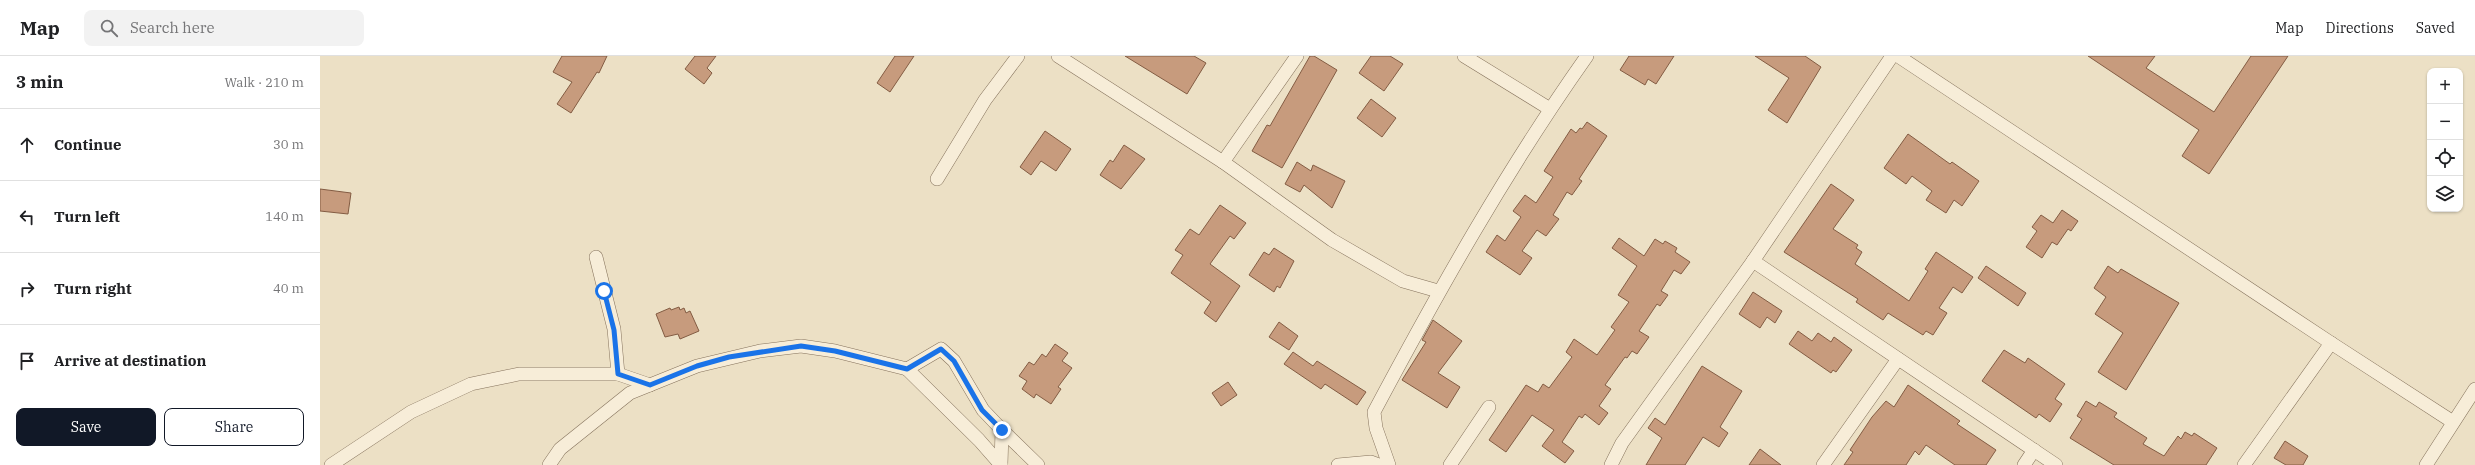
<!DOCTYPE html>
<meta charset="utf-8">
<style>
body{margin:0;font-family:"IBM Plex Serif",serif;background:#f2f2f2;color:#202124}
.controls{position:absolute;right:12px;top:12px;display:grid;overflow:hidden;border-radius:8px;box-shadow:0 1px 3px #0004}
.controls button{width:36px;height:36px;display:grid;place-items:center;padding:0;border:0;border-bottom:1px solid #e0e0e0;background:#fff;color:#202124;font:20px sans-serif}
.stop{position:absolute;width:12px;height:12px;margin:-9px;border:3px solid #1a73e8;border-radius:50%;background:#fff}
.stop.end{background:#1a73e8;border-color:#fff;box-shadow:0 1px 4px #0008}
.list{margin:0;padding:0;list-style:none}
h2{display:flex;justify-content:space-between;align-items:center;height:52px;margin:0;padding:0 16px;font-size:17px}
h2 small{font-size:13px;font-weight:400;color:#757577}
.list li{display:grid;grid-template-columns:26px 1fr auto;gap:12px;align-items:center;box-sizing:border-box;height:72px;padding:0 16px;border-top:1px solid #e0e0e0}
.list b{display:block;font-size:15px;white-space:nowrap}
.list em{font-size:13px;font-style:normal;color:#757577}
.actions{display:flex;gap:8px;padding:12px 16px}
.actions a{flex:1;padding:9px 0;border:1px solid #111827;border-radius:8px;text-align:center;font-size:14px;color:#111827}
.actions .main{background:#111827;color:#fff}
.icon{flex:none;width:22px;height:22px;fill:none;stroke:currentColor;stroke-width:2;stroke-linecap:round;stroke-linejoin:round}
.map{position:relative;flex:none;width:2155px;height:409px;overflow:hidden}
header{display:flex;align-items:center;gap:24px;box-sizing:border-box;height:56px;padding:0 20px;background:#fff;border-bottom:1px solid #e0e0e0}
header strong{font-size:19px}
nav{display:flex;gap:22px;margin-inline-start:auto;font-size:14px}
.search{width:280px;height:36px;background:#f2f2f2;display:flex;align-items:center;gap:10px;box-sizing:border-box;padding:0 14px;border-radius:8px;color:#757577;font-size:15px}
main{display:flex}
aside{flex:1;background:#fff}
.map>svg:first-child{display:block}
</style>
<header>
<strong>Map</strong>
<div class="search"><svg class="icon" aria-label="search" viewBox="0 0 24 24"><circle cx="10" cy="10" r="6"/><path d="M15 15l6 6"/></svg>Search here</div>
<nav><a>Map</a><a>Directions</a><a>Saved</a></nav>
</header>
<main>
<aside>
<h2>3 min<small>Walk · 210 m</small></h2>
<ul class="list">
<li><svg class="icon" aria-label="ahead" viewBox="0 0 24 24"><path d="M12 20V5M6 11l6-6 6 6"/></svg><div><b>Continue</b></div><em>30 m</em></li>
<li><svg class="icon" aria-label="left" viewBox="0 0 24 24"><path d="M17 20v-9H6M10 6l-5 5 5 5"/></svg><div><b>Turn left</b></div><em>140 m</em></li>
<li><svg class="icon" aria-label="right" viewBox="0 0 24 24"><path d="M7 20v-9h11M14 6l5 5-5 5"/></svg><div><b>Turn right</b></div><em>40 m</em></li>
<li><svg class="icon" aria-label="arrive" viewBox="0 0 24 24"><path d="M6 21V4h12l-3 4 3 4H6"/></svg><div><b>Arrive at destination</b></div></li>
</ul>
<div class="actions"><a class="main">Save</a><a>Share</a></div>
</aside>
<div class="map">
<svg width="2155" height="409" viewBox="0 0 2155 409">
<rect width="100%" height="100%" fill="#ece0c5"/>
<g fill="#c79b7d" stroke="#835c43">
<path d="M242 0H287L279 17 277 16 251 57 237 48 252 26 233 16Z"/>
<path d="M375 0H396L387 12 392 17 384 28 365 13Z"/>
<path d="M575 0H594L570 36 557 27Z"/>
<path d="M805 0H874L886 7 867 38Z"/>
<path d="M990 0H994L1017 14 962 112 932 95 947 69 950 70Z"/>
<path d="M1051 0H1070L1083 8 1064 35 1039 17Z"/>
<path d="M1309 0H1354L1336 28 1328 23 1325 29 1300 14Z"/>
<path d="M1435 0H1485L1501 11 1467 67 1448 54 1469 22Z"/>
<path d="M1768 0H1835L1826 12 1894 56 1931 0H1968L1889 118 1862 100 1879 74Z"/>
<path d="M1051 43 1076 62 1062 81 1037 62Z"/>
<path d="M1267 66 1287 80 1259 123 1262 125 1252 139 1247 136 1233 159 1239 163 1226 180 1217 174 1202 195 1212 202 1200 219 1166 196 1177 179 1185 185 1201 161 1193 155 1205 139 1216 147 1233 121 1224 115 1251 73 1256 77 1260 72 1262 73Z"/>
<path d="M725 75 751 93 736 115 721 105 711 119 700 111Z"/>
<path d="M1588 78 1630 108 1632 106 1659 125 1642 150 1634 144 1626 157 1606 144 1612 135 1592 120 1586 128 1564 112Z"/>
<path d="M804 89 825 103 801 133 780 119 790 104 793 106Z"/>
<path d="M977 106 991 115 993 109 1025 125 1012 152 984 129 980 136 965 128Z"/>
<path d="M1511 128 1534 144 1513 173 1538 189 1536 192 1542 196 1535 208 1589 245 1608 215 1605 213 1616 196 1653 221 1642 237 1633 231 1619 252 1627 257 1613 279 1606 275 1603 279 1568 257 1563 264 1536 246 1538 243 1464 196Z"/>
<path d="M0 133 31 137 28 158 0 155Z"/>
<path d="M900 149 926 167 914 183 910 180 890 208 920 230 896 266 884 257 891 246 851 217 863 199 855 194 870 173 879 179Z"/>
<path d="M1742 154 1758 165 1751 175 1748 173 1737 189 1732 186 1722 202 1706 191 1717 175 1712 171 1721 159 1733 167Z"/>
<path d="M1299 182 1324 200 1335 183 1343 188 1345 185 1357 192 1355 196 1370 206 1361 218 1354 214 1341 235 1348 239 1340 250 1337 248 1319 275 1329 281 1317 298 1312 295 1307 302 1305 301 1285 329 1291 333 1279 350 1288 357 1279 369 1265 358 1262 362 1259 360 1242 386 1254 395 1245 407 1222 390 1234 374 1212 359 1186 396 1169 384 1206 329 1218 336 1223 328 1229 332 1252 301 1246 296 1254 283 1277 299 1295 274 1291 271 1309 246 1298 239 1317 210 1292 192Z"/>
<path d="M954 192 974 205 960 232 957 230 954 236 929 219 944 196 949 199Z"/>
<path d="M1666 210 1706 237 1698 250 1658 222Z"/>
<path d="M1788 210 1798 217 1801 213 1859 247 1806 334 1778 316 1803 277 1775 258 1786 241 1774 232Z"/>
<path d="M1433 236 1462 255 1455 267 1447 261 1440 272 1419 258Z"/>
<path d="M359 251 360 254 364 252 366 257 370 255 379 275 360 283 358 278 345 281 336 258 350 252 351 254Z"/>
<path d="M1113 264 1142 285 1118 317 1140 331 1127 352 1082 324 1106 286 1102 284Z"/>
<path d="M959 266 978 280 969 294 949 281Z"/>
<path d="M1478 275 1492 285 1498 277 1511 286 1514 281 1532 294 1516 316 1513 314 1511 317 1469 288Z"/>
<path d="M735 288 748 297 742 305 752 312 738 331 741 333 731 348 716 338 714 342 702 333 707 325 699 320 709 306 714 309 722 298 726 301Z"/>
<path d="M1684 294 1705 307 1708 302 1745 328 1735 343 1742 348 1730 366 1719 358 1716 362 1662 325Z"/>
<path d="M973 296 993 310 997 305 1046 336 1037 349 1005 328 1001 333 964 308Z"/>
<path d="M1382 310 1422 335 1400 371 1408 377 1399 391 1383 381 1365 409H1326L1342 382 1328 372 1335 362 1345 369Z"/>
<path d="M908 326 917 339 901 350 892 337Z"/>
<path d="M1588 329 1640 365 1637 368 1676 394 1666 409H1635L1606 389 1599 399 1595 395 1586 409H1524L1533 396 1530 394 1552 361 1566 345 1574 351Z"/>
<path d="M1766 345 1776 351 1779 346 1797 357 1794 361 1827 382 1823 388 1844 400 1858 380 1861 383 1865 376 1872 380 1874 377 1897 392 1886 409H1794L1750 382 1762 363 1757 360Z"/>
<path d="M1965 385 1988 400 1983 409H1966L1954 402Z"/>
<path d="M1440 393 1461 409H1429Z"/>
</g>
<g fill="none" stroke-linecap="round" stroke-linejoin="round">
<g stroke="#85725c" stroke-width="14">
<g id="minor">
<path d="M738 0 903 106 1012 184 1083 225 1118 235"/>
<path d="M1144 0 1230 53"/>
<path d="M1578 0 2011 287 2133 366"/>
<path d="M903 106 977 0"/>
<path d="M617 123 665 44 698 0"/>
<path d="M276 201 294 273 298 318"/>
<path d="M1433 205 1736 409"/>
<path d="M587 313 659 384 681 409"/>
<path d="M682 374 718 409"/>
<path d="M11 409 91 356 151 328 199 318H298L330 329"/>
<path d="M229 409 240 393 310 337 377 310 440 295 481 290 515 295 587 313 621 293 634 305 663 354 682 374 681 409"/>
<path d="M1018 409 1051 406 1059 409"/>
<path d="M1069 409 1056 372 1054 356C1119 234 1187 113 1267 0"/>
<path d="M1130 409 1169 351"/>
<path d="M1291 409 1302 387 1433 205 1572 0"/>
<path d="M1503 409 1578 303"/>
<path d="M1704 409 1714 394"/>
<path d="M1924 409 2011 287"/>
<path d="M2106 409 2155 333"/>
</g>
</g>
<use href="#minor" stroke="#f7edd8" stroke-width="13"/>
</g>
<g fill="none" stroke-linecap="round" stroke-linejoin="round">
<path stroke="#1a73e8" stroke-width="5" d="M284 235 294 274 298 318 330 329 377 310 409 301 481 290 515 295 587 313 621 293 634 305 662 354 682 374"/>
</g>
</svg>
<div class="controls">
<button>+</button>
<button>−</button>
<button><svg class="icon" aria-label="locate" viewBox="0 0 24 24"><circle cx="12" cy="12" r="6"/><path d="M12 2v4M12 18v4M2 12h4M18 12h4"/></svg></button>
<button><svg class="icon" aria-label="layers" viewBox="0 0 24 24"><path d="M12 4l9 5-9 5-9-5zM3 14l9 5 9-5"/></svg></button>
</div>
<div class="stop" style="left:284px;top:235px"></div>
<div class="stop end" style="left:682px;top:374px"></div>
</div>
</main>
